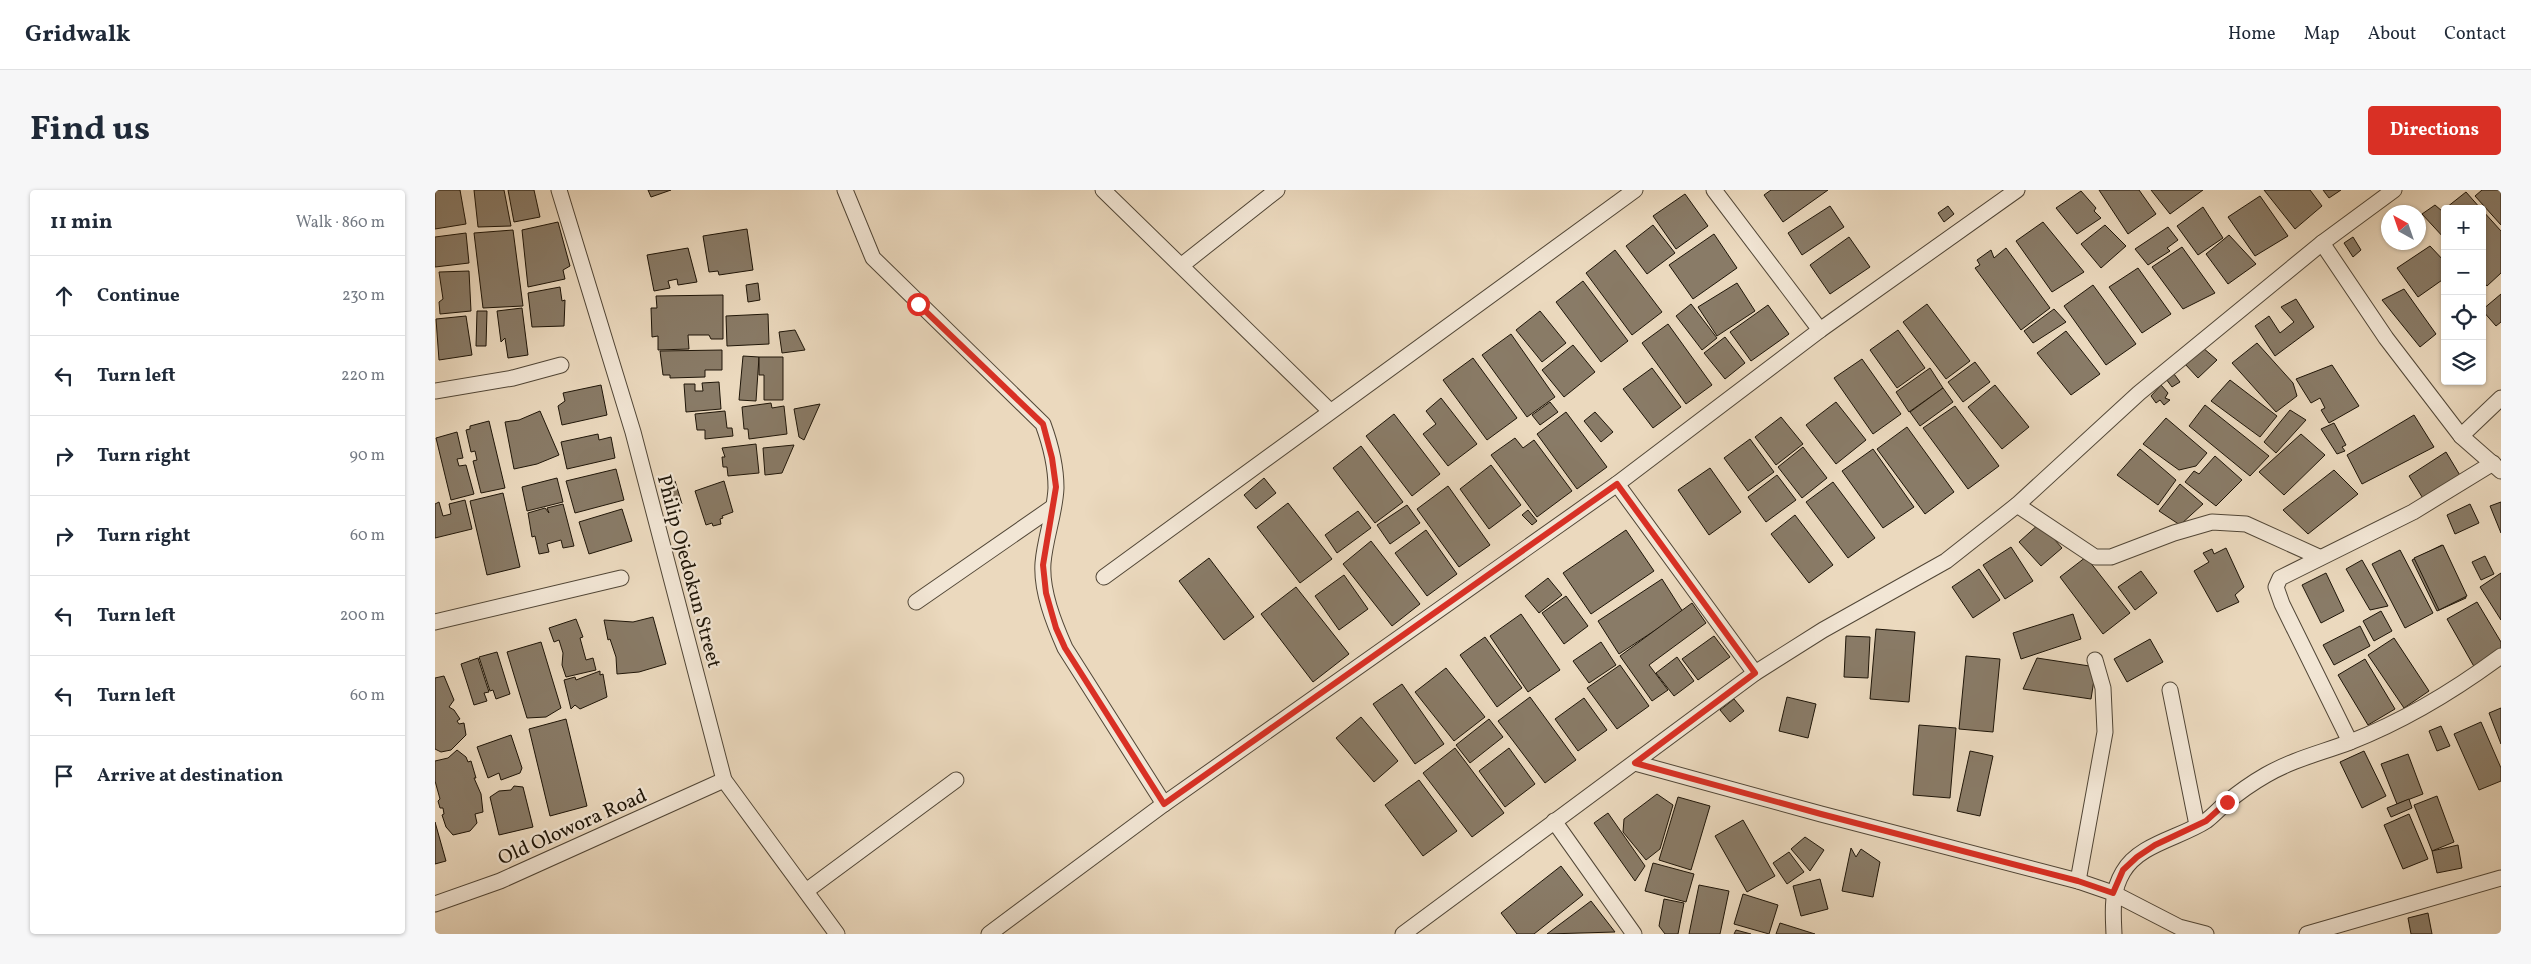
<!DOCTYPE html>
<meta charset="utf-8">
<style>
body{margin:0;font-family:Vollkorn,serif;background:#f6f6f7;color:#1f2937}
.controls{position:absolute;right:15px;top:15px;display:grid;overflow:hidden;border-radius:5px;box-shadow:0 1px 4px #0004}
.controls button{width:45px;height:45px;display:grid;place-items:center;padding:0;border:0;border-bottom:1px solid #e0e1e3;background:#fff;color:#1f2937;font:25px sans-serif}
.compass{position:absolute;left:1946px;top:15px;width:45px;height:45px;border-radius:50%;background:#fff;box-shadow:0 1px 4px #0004;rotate:320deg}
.stop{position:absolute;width:15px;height:15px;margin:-11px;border:4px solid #d93025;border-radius:50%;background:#fff}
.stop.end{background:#d93025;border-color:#fff;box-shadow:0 1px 5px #0008}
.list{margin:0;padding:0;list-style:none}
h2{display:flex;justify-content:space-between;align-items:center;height:65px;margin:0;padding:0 20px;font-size:21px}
h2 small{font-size:16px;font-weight:400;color:#747a83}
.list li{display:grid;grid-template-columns:32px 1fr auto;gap:15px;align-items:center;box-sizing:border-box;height:80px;padding:0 20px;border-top:1px solid #e0e1e3}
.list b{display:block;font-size:19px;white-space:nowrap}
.list em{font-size:16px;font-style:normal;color:#747a83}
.icon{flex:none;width:28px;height:28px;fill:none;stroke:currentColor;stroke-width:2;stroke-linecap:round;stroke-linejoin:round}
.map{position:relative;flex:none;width:2066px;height:744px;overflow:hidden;border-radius:5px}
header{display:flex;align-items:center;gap:30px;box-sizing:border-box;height:70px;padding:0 25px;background:#fff;border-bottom:1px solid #e0e1e3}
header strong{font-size:24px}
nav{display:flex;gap:28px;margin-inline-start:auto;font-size:18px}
.intro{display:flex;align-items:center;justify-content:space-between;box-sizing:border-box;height:120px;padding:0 30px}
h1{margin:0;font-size:35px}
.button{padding:12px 22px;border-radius:5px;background:#d93025;color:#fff;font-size:18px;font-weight:700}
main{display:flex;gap:30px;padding:0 30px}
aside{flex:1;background:#fff;border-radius:5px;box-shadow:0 1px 4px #0004}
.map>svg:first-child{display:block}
</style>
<header>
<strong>Gridwalk</strong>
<nav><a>Home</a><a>Map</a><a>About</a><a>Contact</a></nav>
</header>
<div class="intro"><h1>Find us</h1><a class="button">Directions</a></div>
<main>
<aside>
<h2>11 min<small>Walk · 860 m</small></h2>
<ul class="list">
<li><svg class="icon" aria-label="ahead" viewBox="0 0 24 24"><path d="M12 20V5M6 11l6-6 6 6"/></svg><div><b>Continue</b></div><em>230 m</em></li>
<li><svg class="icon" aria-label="left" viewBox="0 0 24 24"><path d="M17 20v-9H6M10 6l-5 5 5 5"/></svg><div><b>Turn left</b></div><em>220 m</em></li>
<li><svg class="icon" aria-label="right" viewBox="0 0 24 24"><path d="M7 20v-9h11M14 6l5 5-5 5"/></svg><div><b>Turn right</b></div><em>90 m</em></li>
<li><svg class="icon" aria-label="right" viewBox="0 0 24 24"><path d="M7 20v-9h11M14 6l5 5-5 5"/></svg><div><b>Turn right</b></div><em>60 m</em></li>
<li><svg class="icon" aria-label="left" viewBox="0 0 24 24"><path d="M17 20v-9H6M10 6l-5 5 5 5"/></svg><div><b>Turn left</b></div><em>200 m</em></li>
<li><svg class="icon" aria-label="left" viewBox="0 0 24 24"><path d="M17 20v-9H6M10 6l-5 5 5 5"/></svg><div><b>Turn left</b></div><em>60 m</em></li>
<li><svg class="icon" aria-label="arrive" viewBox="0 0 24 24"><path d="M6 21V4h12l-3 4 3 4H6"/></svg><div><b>Arrive at destination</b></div></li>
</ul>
</aside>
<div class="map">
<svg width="2066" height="744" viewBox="0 0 2066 744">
<rect width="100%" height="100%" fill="#ebd9be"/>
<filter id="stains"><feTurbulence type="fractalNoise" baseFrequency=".004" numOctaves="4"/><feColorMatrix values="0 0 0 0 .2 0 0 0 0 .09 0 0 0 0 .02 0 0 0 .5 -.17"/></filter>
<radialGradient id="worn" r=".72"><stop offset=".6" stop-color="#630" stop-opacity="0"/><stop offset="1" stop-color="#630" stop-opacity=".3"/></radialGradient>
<g fill="#897b67" stroke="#1e1508">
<path d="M0 0H25L31 34 0 39Z"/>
<path d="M39 0H69L76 36 43 37Z"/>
<path d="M73 0H99L105 27 79 32Z"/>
<path d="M213 0H236L216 7Z"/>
<path d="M1336 0H1393L1348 32 1329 5Z"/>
<path d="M1664 0H1704L1721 24 1693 44Z"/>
<path d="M1716 0H1768L1735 24Z"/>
<path d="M1829 0H1875L1887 16 1860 39Z"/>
<path d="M1888 0H1906L1894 8Z"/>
<path d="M2047 0H2066V35L2040 6Z"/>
<path d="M1646 1 1661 18 1659 21 1666 28 1642 44 1621 18Z"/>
<path d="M2031 2 2046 19H2010V49L1987 24 2000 15 2007 21Z"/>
<path d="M1250 4 1273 36 1241 59 1218 26Z"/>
<path d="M1825 6 1853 46 1820 66 1793 27Z"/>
<path d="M1395 16 1409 37 1367 65 1353 43Z"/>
<path d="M1513 16 1519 24 1509 32 1503 23Z"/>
<path d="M1768 17 1788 48 1763 65 1742 36Z"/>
<path d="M2047 20 2066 41V83L2052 96 2047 90Z"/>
<path d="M123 32 135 76 128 80 130 89 93 97 87 40Z"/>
<path d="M1608 32 1649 82 1617 102 1581 51Z"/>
<path d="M1218 35 1240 63 1212 84 1191 56Z"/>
<path d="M1670 35 1691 56 1666 78 1646 54Z"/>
<path d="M1733 37 1743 50 1732 58 1735 61 1713 75 1700 59Z"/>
<path d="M312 39 318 80 284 85 283 81 274 82 268 46Z"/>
<path d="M78 40 88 116 48 118 39 43Z"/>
<path d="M31 43 34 73 0 77V47Z"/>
<path d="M1279 44 1302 78 1258 109 1234 75Z"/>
<path d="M1794 45 1821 74 1793 94 1771 64Z"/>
<path d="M1414 47 1435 77 1395 104 1375 75Z"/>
<path d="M1918 47 1926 60 1918 67 1909 53Z"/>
<path d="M1995 56 2010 72V88L1983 107 1962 78Z"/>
<path d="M1747 57 1780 103 1748 119 1717 77Z"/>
<path d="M253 58 262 92 243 95 242 89 233 91 235 98 219 101 212 65Z"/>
<path d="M1571 58 1615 118 1586 140 1540 78 1545 75 1542 70 1556 60 1559 68Z"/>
<path d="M1180 60 1227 122 1197 145 1151 83Z"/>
<path d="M1703 78 1736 124 1707 143 1674 97Z"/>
<path d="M34 81 36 121 5 124 4 112 8 109 4 82Z"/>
<path d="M1148 91 1193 151 1166 172 1121 112Z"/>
<path d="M323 93 325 110 313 112 311 95Z"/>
<path d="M1302 93 1320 121 1282 146 1263 117Z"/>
<path d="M1658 95 1701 154 1671 175 1629 116Z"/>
<path d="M125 97 127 111 130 110 129 136 97 137 93 103Z"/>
<path d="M1969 99 2001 144 1985 157 1947 110Z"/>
<path d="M2066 104V132L2061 136 2047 120Z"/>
<path d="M288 105V149H276L274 145H253L254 159 223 160V146L217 147 216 118H222L221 106Z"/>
<path d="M1861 109 1879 137 1840 166 1820 136 1834 126 1845 143 1859 132 1846 117Z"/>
<path d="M1256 114 1282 148 1267 160 1241 126Z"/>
<path d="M1492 114 1535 171 1511 189 1468 132Z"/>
<path d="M1333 115 1354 144 1316 171 1295 142Z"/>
<path d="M87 118 93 165 73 168 70 148 66 152 62 121Z"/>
<path d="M1619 119 1631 132 1598 153 1589 141Z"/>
<path d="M42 121H52L51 156H41Z"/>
<path d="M1105 121 1131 153 1107 172 1081 140Z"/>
<path d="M333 124 334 154 292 156 291 126Z"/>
<path d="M31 126 37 165 4 170 1 129Z"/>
<path d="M1233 134 1277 195 1251 214 1207 153Z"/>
<path d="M360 140 370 160 347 163 344 142Z"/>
<path d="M1463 140 1490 178 1462 198 1435 160Z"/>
<path d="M1631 141 1665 184 1636 205 1602 163Z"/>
<path d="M1076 144 1120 207 1092 227 1047 165Z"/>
<path d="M1290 147 1310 173 1290 189 1269 163Z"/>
<path d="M1822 153 1858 193 1862 206 1841 222 1797 173Z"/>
<path d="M1138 155 1160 182 1129 207 1107 180Z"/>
<path d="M1767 157 1782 170 1763 188 1750 174Z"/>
<path d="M287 160V180H270V187L235 188V185H228L225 161Z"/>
<path d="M308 166 324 167 321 211 304 210Z"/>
<path d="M324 167H348V210H329V185H324Z"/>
<path d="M1038 168 1082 228 1052 250 1008 190Z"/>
<path d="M1427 169 1466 224 1438 244 1399 188Z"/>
<path d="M1540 172 1555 192 1528 212 1513 192Z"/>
<path d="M1897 175 1924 216 1894 233 1886 220 1890 218 1885 208 1876 213 1861 189Z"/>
<path d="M1217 178 1246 217 1218 238 1188 199Z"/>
<path d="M1495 178 1508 198 1474 222 1461 202Z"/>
<path d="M1739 184 1745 192 1737 197 1731 189Z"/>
<path d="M1795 190 1842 226 1825 247 1776 211Z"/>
<path d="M284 192 286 219 251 222 249 194H260V201H268L267 193Z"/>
<path d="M166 195 172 225 127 235 123 216 130 211 128 203Z"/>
<path d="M1560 195 1594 237 1567 259 1533 217Z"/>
<path d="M1726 195 1733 203 1730 208 1735 210 1729 215 1725 210 1721 213 1716 206Z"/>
<path d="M1508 198 1518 212 1485 236 1475 222Z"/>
<path d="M1006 208 1042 254 1013 276 988 244 1001 234 991 221Z"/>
<path d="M1115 212 1123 222 1105 235 1097 225Z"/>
<path d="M1401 212 1431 250 1401 274 1371 235Z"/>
<path d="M336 213 337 218 349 216 352 244 314 249 313 239H309L307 217Z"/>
<path d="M385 214 369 250 364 247 359 219Z"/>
<path d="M1770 215 1834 266 1815 286 1754 236Z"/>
<path d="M1520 216 1564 276 1533 299 1488 238Z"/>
<path d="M1855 220 1871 230 1841 263 1829 252Z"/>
<path d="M105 221 124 265 102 274 79 279 70 232 84 230Z"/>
<path d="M290 221 292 238H297L298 246 270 249V240H262L260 224Z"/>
<path d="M1131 222 1172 277 1142 299 1102 244Z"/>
<path d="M1160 222 1178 242 1166 252 1149 231Z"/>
<path d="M959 224 1005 284 977 306 931 246Z"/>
<path d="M1979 225 1999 257 1927 294 1912 265Z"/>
<path d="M1346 227 1368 254 1341 275 1320 247Z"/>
<path d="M1731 228 1772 263 1761 276 1744 280 1708 254Z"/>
<path d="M54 231 70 298 46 303 38 271 42 270 40 261 36 262 31 240 35 239V236Z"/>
<path d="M1899 233 1911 255 1907 257 1910 261 1902 264 1886 239Z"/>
<path d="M1472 237 1519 302 1490 324 1442 259Z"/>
<path d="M22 242 28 268 22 269 24 276 31 275 39 304 16 310 1 248Z"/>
<path d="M163 244 164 250 176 247 180 268 132 279 126 252Z"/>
<path d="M1866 244 1890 265 1849 305 1824 282Z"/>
<path d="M1080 248 1088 258 1099 250 1137 301 1102 327 1056 265Z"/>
<path d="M1315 249 1339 282 1313 301 1289 268Z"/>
<path d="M321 254 324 283 293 286 292 277H288L287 267H290L287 258Z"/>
<path d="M359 255 347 283 330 285 328 258Z"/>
<path d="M926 256 968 312 940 333 898 278Z"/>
<path d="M1368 257 1392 288 1367 308 1343 277Z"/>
<path d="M1438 259 1479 317 1448 338 1407 281Z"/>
<path d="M1705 259 1741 290 1723 315 1682 285Z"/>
<path d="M2011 262 2026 287 1989 310 1974 286Z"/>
<path d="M1780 266 1807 290 1781 316 1750 292 1759 281 1764 284Z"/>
<path d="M1056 275 1086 315 1054 339 1025 299Z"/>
<path d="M1275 278 1306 322 1274 345 1243 300Z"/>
<path d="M181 279 189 310 140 323 131 291Z"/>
<path d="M1899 280 1923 304 1873 344 1848 320Z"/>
<path d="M1342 285 1361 310 1331 332 1313 307Z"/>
<path d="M122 288 128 312 92 321 87 297Z"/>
<path d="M829 288 841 303 821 319 809 305Z"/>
<path d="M240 291 247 314 238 317 231 294Z"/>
<path d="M289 291 298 322 287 326 288 328 285 329 286 334 278 336 277 333 271 335 260 301Z"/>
<path d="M1398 292 1440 348 1413 368 1371 312Z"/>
<path d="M1745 294 1768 314 1745 335 1724 321Z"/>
<path d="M1013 296 1055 355 1024 377 982 319Z"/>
<path d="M68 303 85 377 52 385 35 311Z"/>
<path d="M30 310 37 339 0 348V314L4 312 8 326 16 324 14 314Z"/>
<path d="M2066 312V343L2055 316Z"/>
<path d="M853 313 897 369 865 393 822 337Z"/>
<path d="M128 314 139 356 128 358 126 350 112 354 114 362 104 364 100 346 97 347 93 323 110 318 114 323 112 318Z"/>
<path d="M2035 314 2044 333 2020 344 2012 325Z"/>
<path d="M972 315 985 333 955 354 942 335Z"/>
<path d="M187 319 197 351 154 364 144 332Z"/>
<path d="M1093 320 1102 331 1097 335 1087 325Z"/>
<path d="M923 321 936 338 902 363 890 345Z"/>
<path d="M1360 325 1398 375 1374 393 1336 344Z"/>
<path d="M1605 333 1627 358 1606 376 1584 352Z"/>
<path d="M991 340 1022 384 992 406 960 363Z"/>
<path d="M1191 340 1219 381 1156 424 1128 383Z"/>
<path d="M936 351 985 414 957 436 908 374Z"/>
<path d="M2007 355 2031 408 2002 421 1977 370Z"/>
<path d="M2008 355 2032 406 2004 420 1979 368Z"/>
<path d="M1576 357 1598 391 1570 409 1548 375Z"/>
<path d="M1791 358 1809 397 1800 405 1804 412 1782 422 1759 381 1774 372 1768 363 1777 359 1779 364Z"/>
<path d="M1965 360 1998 423 1970 438 1937 374Z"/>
<path d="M2050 366 2059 384 2046 390 2037 372Z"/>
<path d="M1651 367 1695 423 1668 444 1625 387Z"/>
<path d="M774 368 819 427 789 450 744 391Z"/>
<path d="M1927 370 1953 416 1935 420 1911 379Z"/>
<path d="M1544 379 1565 410 1538 428 1517 397Z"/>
<path d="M1706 381 1722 403 1700 420 1683 397Z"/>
<path d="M1891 383 1909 421 1886 433 1867 395Z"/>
<path d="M2066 383V430L2045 397Z"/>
<path d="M909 385 933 419 904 440 880 406Z"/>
<path d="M1113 388 1127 405 1104 423 1090 406Z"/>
<path d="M1227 389 1248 422 1184 464 1163 431Z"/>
<path d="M861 397 914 464 878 492 826 424Z"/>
<path d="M1131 406 1153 436 1129 454 1107 423Z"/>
<path d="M2042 412 2066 452V465L2041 480 2012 429Z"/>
<path d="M1257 413 1271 433 1214 475 1233 500 1217 511 1185 466Z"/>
<path d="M1946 421 1957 441 1939 451 1928 431Z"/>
<path d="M1086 424 1125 480 1093 502 1055 446Z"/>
<path d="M1638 424 1646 449 1586 469 1578 443Z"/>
<path d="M218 427 231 474 204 482 182 484 181 467 175 449 173 450 169 430 198 432Z"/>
<path d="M141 429 148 447 145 448 151 470 158 468 161 480 131 487 127 475 128 463 124 450 119 452 114 438Z"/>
<path d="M1925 436 1935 456 1899 475 1888 455Z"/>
<path d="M1441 439 1480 442 1474 512 1435 509Z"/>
<path d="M1279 446 1295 467 1263 490 1247 469Z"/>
<path d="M1411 446 1435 447 1433 488 1409 487Z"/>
<path d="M1050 447 1087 498 1062 517 1025 465Z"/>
<path d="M1959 448 1994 501 1969 518 1933 465Z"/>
<path d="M1715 449 1728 472 1692 492 1679 469Z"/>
<path d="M106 452 126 518 111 527 92 528 72 462Z"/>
<path d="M1166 452 1181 475 1154 493 1138 471Z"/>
<path d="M62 462 75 504 61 509 58 500 55 501 44 467Z"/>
<path d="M1531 466 1565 469 1558 542 1524 539Z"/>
<path d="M1242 467 1259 491 1239 506 1221 483Z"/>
<path d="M43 468 54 502 49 503 52 511 39 515 26 474Z"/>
<path d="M1602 468 1661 477 1656 509 1588 499Z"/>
<path d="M1930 469 1960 519 1933 535 1903 485Z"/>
<path d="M1185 475 1214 516 1182 539 1152 498Z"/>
<path d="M1011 478 1050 527 1019 551 980 502Z"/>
<path d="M165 481V485L168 484 172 507 145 519 140 515 136 519 129 490 140 487 141 490Z"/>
<path d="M9 486 19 510 14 517 19 520 25 529 22 531 24 534 29 533 31 545 16 560 6 562 0 559V488Z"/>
<path d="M967 494 1009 554 980 574 938 514Z"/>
<path d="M1095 507 1141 570 1110 593 1063 531Z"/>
<path d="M1352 507 1381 514 1373 548 1344 541Z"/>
<path d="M1149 508 1172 540 1143 561 1120 529Z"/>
<path d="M1299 509 1309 521 1295 532 1285 520Z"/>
<path d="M2066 518V554L2054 523Z"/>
<path d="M926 527 963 571 939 592 901 548Z"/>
<path d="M131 529 152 616 115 626 94 539Z"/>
<path d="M1054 529 1068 547 1035 573 1021 555Z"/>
<path d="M2046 532 2066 578V591L2044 600 2019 544Z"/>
<path d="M1484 535 1521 538 1515 608 1478 605Z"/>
<path d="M2006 536 2015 556 2002 561 1994 541Z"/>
<path d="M76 545 87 578 85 583 66 590 64 583 53 588 42 557Z"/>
<path d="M1020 558 1069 623 1037 647 988 583Z"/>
<path d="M1074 558 1100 594 1070 617 1044 581Z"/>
<path d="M22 560 31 567 33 572 36 571 41 588H39L46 604 48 622 40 624 42 633 35 641 18 645 11 637 7 625 9 624 8 618H5L3 611 5 609 0 591V571L13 568Z"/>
<path d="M1535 561 1558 566 1545 626 1522 621Z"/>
<path d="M1929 561 1951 606 1927 618 1905 572Z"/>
<path d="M1973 564 1988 604 1962 614 1946 574Z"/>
<path d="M984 590 1022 641 988 666 950 615Z"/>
<path d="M79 596 88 597 98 637 64 645 55 607 64 601 76 600Z"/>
<path d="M1222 604 1238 615 1225 659 1211 670 1188 642 1189 629Z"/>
<path d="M2002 606 2019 652 1997 661 1979 615Z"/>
<path d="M1243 607 1275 616 1256 680 1224 670Z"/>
<path d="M1974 609 1977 618 1956 627 1952 618Z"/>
<path d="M1173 623 1210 676 1200 691 1159 633Z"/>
<path d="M1974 624 1993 669 1968 679 1949 635Z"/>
<path d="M1308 630 1340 686 1312 702 1280 646Z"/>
<path d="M0 632 11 671 0 674Z"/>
<path d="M1370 647 1389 660 1375 681 1356 659Z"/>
<path d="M2023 655 2027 678 2002 683 1997 661Z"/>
<path d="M1416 658 1421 667 1426 659 1445 672 1438 707 1407 701Z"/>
<path d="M1354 662 1369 682 1352 694 1338 673Z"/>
<path d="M1218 673 1259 684 1251 712 1210 701Z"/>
<path d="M1126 676 1148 705 1099 744H1082L1066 723Z"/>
<path d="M1385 689 1393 719 1366 726 1358 696Z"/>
<path d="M1264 695 1294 701 1285 744H1254Z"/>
<path d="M1308 704 1343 715 1334 744 1299 734Z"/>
<path d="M1229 709 1249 713 1243 744H1230L1224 736Z"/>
<path d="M1156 711 1180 742 1112 744Z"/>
<path d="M1993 723 1997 744H1976L1973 728Z"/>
<path d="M1345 733 1380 744H1341Z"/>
<path d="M1301 740 1316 744H1299Z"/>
</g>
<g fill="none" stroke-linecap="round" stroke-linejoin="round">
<g stroke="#514636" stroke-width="17">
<g id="street">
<path d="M124 0 198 242 289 590 402 744"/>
<path d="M410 0 438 68 608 234C615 253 621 277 621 298 620 323 610 348 608 373 606 401 619 433 630 458L729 614"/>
<path d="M668 0 895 221"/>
<path d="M1279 0 1385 140"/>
<path d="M1887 53 1951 148 2026 246 2066 281"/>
<path d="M747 75 842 0"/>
<path d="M0 201 78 188 126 175"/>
<path d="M2026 246 2066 208"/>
<path d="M1182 294 1320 483"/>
<path d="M1582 315 1660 367H1676L1739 343 1777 332 1811 334 1884 367"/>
<path d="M669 387 1200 0"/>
<path d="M481 412 618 317"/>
<path d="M0 432 186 388"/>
<path d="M1735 500 1762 635"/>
<path d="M1915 552 1847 414 1841 397 1845 388 1978 322 2058 273"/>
<path d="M1200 573 1386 624 1643 691 1678 703 1744 737 1771 744"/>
<path d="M1119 631 1199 744"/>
<path d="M1643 691 1670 542 1668 498 1660 470"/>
<path d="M371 701 521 590"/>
<path d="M0 714 65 691 289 590"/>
<path d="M554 744 729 614 1182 294 1385 140 1582 0"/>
<path d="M968 744 1320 483 1388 440 1511 371 1582 315 1704 203 1887 53 1959 0"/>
<path d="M1679 744C1678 722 1676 702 1688 682 1704 654 1745 648 1771 631 1778 626 1784 619 1791 613 1803 603 1817 593 1831 585 1859 569 1886 563 1915 552 1969 531 2020 500 2066 466"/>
<path d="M1872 744 2066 688"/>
</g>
</g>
<use href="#street" stroke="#f2e6d5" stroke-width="15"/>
</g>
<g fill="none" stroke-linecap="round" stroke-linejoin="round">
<path stroke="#d93025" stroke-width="6" d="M483 114 608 234 617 268 621 297 608 375 611 403 621 438 630 458 729 614 1182 294 1320 483 1200 573 1386 624 1643 691 1678 703 1688 680 1702 667 1720 655 1771 631 1792 612"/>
</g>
<g text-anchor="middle" stroke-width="4.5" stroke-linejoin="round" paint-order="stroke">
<g font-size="20" fill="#1e1508" stroke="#f2e6d5">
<text transform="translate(255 381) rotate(75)" y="7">Philip Ojedokun Street</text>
<text transform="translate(137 636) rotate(-24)" y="7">Old Olowora Road</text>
</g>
</g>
<rect width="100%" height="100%" filter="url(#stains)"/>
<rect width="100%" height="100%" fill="url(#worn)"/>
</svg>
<div class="controls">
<button>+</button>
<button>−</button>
<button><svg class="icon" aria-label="locate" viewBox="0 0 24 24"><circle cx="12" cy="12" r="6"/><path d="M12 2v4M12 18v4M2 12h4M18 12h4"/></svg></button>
<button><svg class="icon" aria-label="layers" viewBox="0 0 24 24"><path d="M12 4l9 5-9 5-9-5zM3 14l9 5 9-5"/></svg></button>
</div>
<svg class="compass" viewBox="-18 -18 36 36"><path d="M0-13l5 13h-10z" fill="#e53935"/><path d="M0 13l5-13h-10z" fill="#747a83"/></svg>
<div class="stop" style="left:483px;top:114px"></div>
<div class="stop end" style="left:1792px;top:612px"></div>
</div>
</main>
